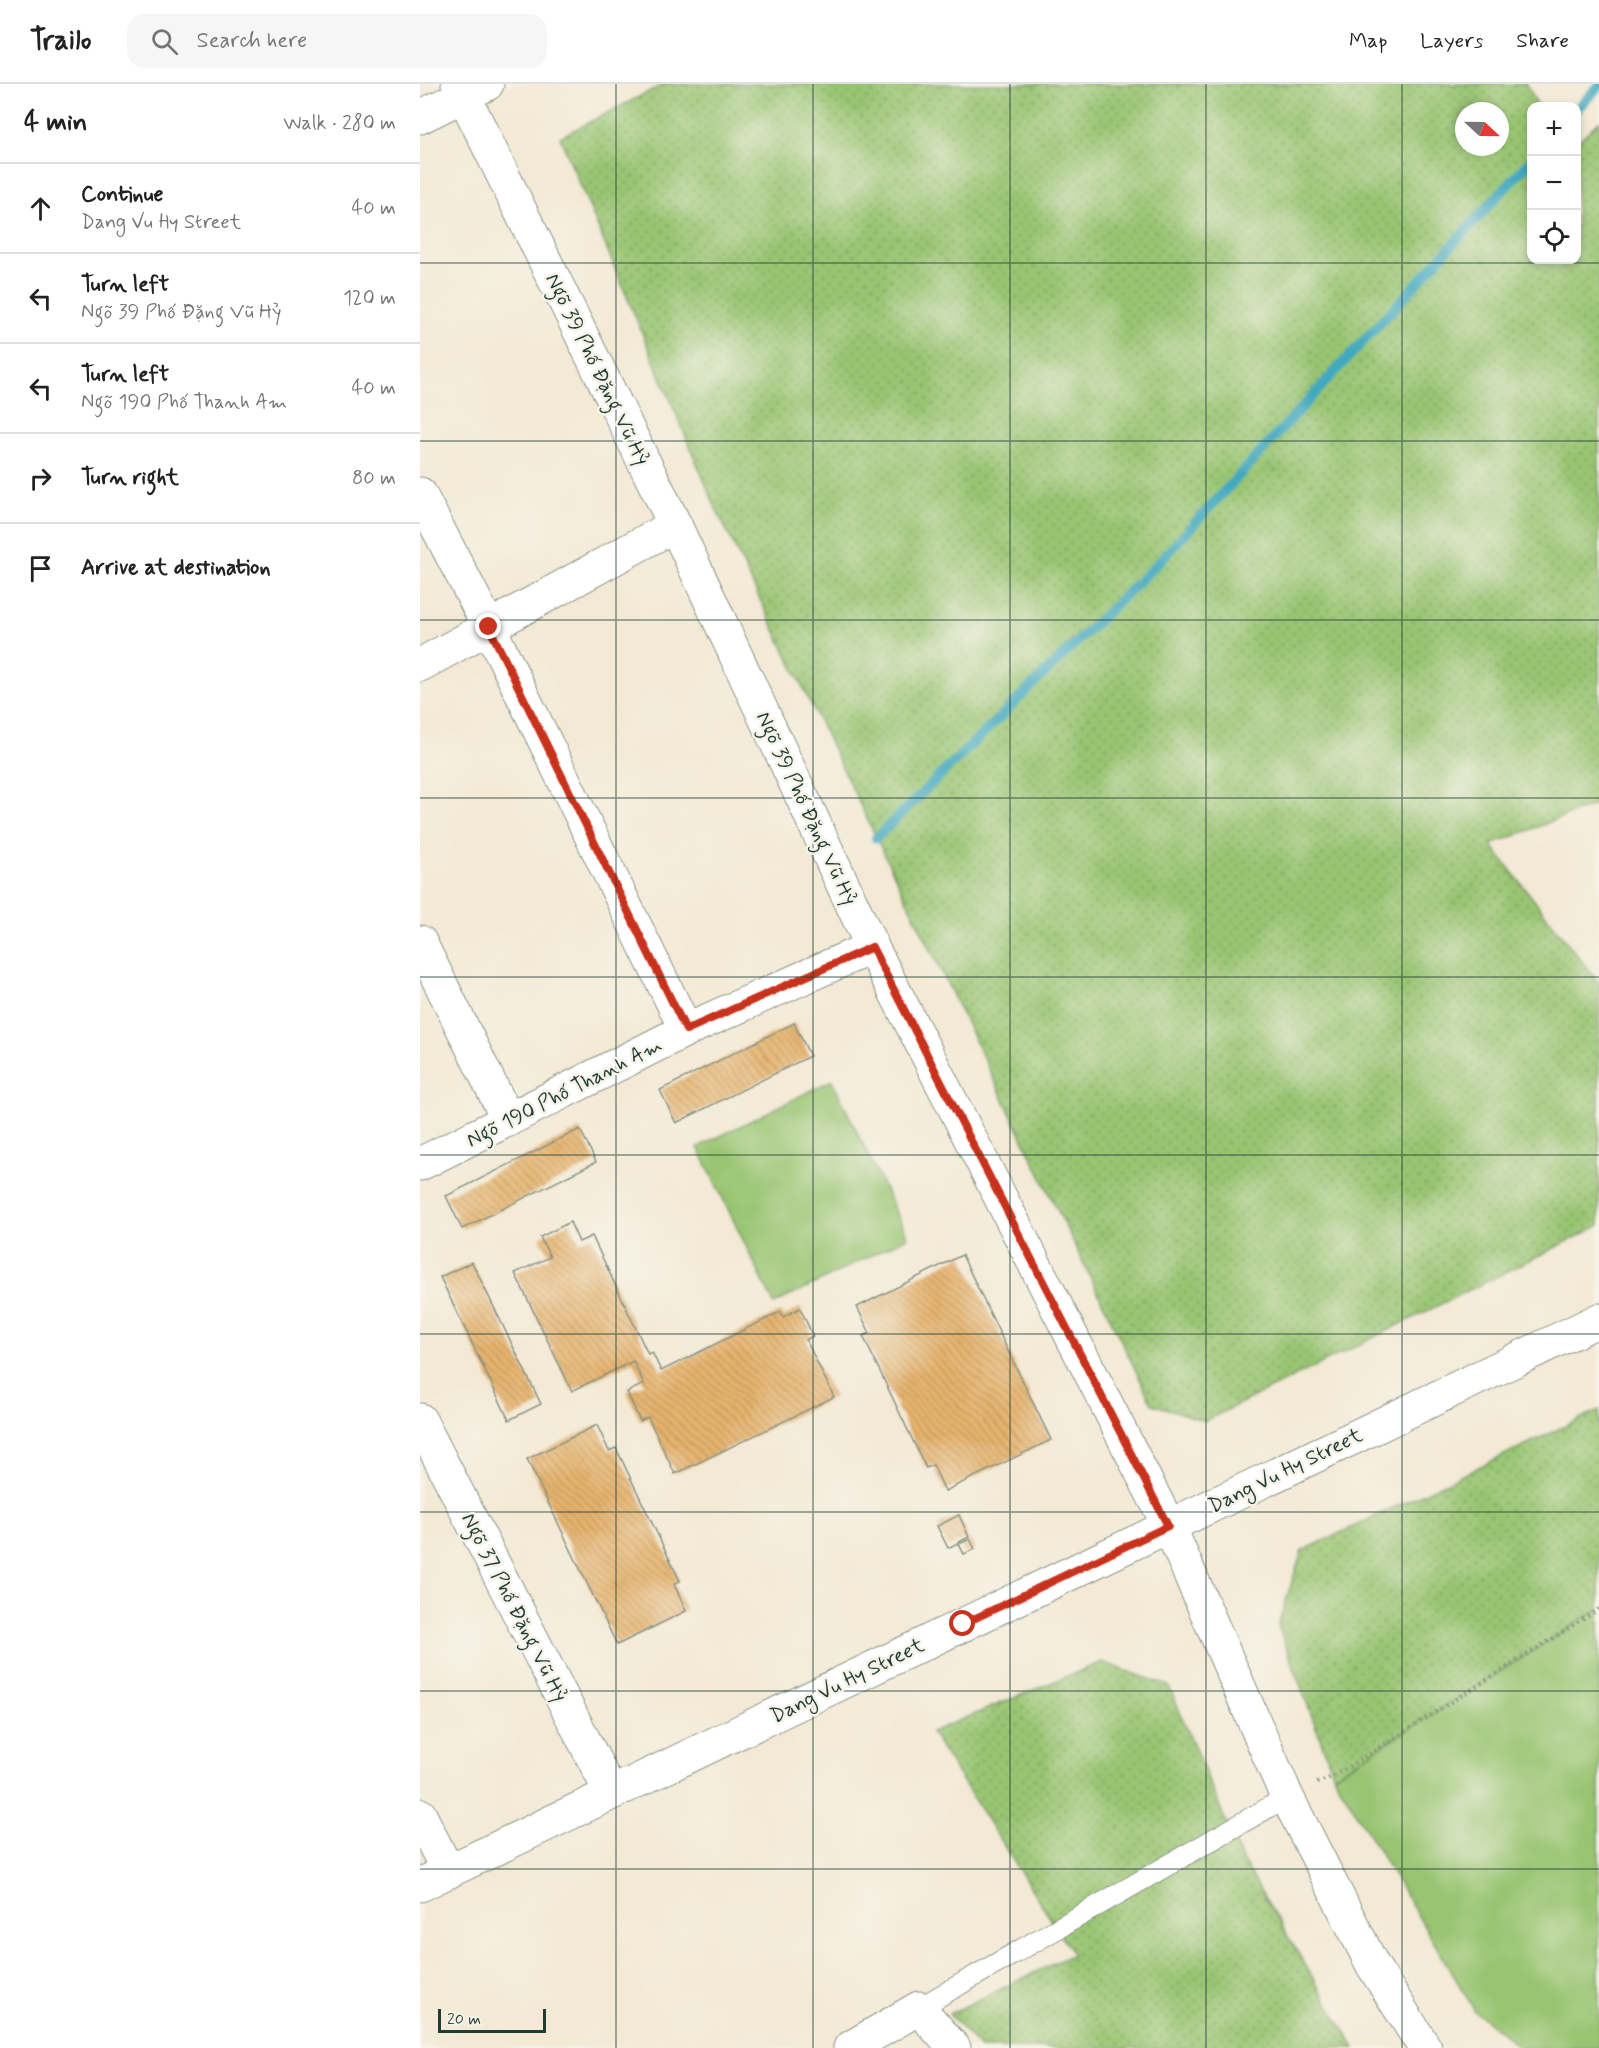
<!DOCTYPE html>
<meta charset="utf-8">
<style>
body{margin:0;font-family:Mynerve,sans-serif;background:#f6f6f6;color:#222}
.controls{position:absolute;right:18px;top:18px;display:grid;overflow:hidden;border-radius:12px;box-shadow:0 3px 9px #0003}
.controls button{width:54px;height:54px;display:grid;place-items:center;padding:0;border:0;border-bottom:2px solid #e0e0e0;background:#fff;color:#222;font:30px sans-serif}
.compass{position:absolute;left:1035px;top:18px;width:54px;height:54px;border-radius:50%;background:#fff;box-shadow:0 3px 9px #0003;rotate:112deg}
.scale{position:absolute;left:18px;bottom:15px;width:108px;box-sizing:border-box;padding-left:6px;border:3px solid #1f3d34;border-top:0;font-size:16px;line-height:21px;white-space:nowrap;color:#1f3d34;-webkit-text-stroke:4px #f7f3e8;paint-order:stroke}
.stop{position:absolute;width:18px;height:18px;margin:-14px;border:4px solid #c8321e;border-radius:50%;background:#fff}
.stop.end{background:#c8321e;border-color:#fff;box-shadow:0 2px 6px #0008}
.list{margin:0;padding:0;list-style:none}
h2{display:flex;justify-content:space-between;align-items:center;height:78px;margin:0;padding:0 24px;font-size:26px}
h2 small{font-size:20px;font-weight:400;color:#767676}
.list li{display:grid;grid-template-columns:39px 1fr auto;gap:18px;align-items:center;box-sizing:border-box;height:90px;padding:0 24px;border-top:2px solid #e0e0e0}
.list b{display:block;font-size:22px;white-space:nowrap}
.list p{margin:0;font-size:20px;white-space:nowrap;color:#767676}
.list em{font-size:20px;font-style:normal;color:#767676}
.icon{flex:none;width:33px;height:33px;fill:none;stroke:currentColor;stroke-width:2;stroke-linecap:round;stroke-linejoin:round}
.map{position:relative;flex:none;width:1179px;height:1964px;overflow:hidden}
header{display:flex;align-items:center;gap:36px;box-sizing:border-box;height:84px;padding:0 30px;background:#fff;border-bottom:2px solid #e0e0e0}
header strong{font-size:28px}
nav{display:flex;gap:33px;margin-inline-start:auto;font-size:21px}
.search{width:420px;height:54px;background:#f6f6f6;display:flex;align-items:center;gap:15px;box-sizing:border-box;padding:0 21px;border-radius:18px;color:#767676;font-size:22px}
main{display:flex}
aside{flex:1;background:#fff}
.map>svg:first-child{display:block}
</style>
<header>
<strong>Trailo</strong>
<div class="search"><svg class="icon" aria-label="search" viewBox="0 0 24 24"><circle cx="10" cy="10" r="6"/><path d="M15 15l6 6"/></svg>Search here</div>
<nav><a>Map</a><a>Layers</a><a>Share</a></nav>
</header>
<main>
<aside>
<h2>4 min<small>Walk · 280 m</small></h2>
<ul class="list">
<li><svg class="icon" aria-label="ahead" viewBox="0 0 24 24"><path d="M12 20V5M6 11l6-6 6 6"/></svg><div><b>Continue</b><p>Dang Vu Hy Street</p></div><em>40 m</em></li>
<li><svg class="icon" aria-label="left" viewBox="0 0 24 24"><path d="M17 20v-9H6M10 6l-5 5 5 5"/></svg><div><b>Turn left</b><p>Ngõ 39 Phố Đặng Vũ Hỷ</p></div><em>120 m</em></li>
<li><svg class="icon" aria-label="left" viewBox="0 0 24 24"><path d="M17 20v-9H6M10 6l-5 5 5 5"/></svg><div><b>Turn left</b><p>Ngõ 190 Phố Thanh Am</p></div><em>40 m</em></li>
<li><svg class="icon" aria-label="right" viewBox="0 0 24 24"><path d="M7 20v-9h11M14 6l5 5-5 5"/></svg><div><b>Turn right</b></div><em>80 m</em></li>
<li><svg class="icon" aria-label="arrive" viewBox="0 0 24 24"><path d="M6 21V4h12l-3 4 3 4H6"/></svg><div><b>Arrive at destination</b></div></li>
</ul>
</aside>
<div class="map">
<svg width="1179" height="1964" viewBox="0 0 1179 1964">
<defs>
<pattern id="garden-dots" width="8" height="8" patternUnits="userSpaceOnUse" patternTransform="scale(1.5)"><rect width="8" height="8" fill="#99c572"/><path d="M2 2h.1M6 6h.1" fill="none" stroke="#7ca15e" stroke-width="1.8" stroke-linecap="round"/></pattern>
<pattern id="building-back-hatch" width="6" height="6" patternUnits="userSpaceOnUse" patternTransform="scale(1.5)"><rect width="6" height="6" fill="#e7b46e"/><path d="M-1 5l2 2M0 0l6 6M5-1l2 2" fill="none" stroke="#bb945b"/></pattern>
</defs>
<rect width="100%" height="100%" fill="#f7f3e8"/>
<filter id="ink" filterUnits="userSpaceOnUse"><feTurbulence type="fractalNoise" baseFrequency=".0167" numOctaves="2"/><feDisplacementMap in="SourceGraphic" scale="12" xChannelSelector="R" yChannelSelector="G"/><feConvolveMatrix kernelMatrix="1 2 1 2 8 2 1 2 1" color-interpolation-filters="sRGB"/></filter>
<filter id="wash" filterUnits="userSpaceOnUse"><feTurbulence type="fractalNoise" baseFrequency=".008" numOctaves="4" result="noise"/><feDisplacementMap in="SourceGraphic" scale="24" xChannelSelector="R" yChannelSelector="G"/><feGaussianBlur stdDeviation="1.35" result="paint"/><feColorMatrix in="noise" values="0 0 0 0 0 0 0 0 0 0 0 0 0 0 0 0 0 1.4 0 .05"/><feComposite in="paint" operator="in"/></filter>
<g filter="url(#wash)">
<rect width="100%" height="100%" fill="#f3e9d4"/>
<g fill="#99c572" stroke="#5c8153" stroke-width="1.5">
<path d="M412 996 488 1153 354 1220 278 1063Z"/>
<path d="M1179 1525V1964H1100L1055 1927 914 1692Z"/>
</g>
<g fill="url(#garden-dots)" stroke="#5c8153" stroke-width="1.5" fill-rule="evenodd">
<path d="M244 0H1107L1118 22H1112V176H1156L1157 58 1179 37V719L1071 761 1179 899V1142L785 1337 732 1320 296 425 140 53ZM1044 27H1080V63H1044Z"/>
<path d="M1179 1326V1525L914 1692 858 1541 882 1467Z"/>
<path d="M682 1578 749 1602 822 1776 935 1964H560L529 1930 653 1870 511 1648Z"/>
</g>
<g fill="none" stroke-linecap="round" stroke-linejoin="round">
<g stroke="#3fa8bf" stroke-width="10">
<path d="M1156 26 1179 2"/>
<path d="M456 754 738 479 1112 75"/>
</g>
</g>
<g id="blocks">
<g fill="url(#building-back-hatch)">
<path d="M374 939 390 972 256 1039 240 1006Z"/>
<path d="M160 1045 176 1078 42 1145 26 1112Z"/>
<path d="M150 1138 159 1158 172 1152 228 1270 232 1268 241 1287 360 1228 363 1233 380 1224 393 1252 386 1256 414 1313 255 1390 228 1333 220 1337 207 1308 224 1300 213 1277 152 1307 95 1189 130 1173 120 1153Z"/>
<path d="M542 1171 631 1356 525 1407 513 1381 506 1384 443 1252 450 1249 437 1223Z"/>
<path d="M52 1178 121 1320 89 1336 20 1193Z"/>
<path d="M177 1341 189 1367 196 1364 260 1497 254 1500 266 1527 197 1561 107 1375Z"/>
<path d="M539 1431 549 1453 528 1464 517 1442Z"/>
<path d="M550 1455 555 1465 544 1470 539 1460Z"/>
</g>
</g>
</g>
<g filter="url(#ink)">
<use href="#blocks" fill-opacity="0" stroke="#899384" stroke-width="1.5"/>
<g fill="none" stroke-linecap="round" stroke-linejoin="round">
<g stroke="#899384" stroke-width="22">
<path id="service" d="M499 1924 867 1713"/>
</g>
<g stroke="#899384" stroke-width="35">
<g id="minor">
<path d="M38 0 255 441 452 863 749 1442 867 1713 953 1882 1005 1964"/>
<path d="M0 410 69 543 266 946"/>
<path d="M0 581 255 441"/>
<path d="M0 858 88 1036"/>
<path d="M0 1080 266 946 452 863"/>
<path d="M0 1336 191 1709"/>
<path d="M0 1731 28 1788"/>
<path d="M430 1964 499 1924 534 1964"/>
</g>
</g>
<g stroke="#899384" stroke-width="35">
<g id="tertiary">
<path d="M0 33 67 0"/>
<path d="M0 1801 1179 1236"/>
</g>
</g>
<path stroke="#899384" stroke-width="4" stroke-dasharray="1.5 4.5" stroke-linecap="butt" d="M897 1699 914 1692 1179 1525"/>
<use href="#service" stroke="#fff" stroke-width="20"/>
<use href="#minor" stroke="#fff" stroke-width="33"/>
<use href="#tertiary" stroke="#fff" stroke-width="33"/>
</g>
</g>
<g fill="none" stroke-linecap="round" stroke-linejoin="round" filter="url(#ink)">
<path stroke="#c8321e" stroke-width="8" d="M69 543 266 946 452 863 748 1442 543 1540"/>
</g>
<path fill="none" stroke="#1f3d34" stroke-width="1.5" stroke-opacity="0.55" d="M196 0V1964M393 0V1964M590 0V1964M786 0V1964M982 0V1964M0 179H1179M0 357H1179M0 536H1179M0 714H1179M0 893H1179M0 1071H1179M0 1250H1179M0 1428H1179M0 1607H1179M0 1785H1179"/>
<g text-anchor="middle" stroke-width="5" stroke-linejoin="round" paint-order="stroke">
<g font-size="21" fill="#1f3d34" stroke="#f7f3e8">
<text transform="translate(178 285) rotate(64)" y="7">Ngõ 39 Phố Đặng Vũ Hỷ</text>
<text transform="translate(387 724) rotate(65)" y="7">Ngõ 39 Phố Đặng Vũ Hỷ</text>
<text transform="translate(144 1008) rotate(-27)" y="7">Ngõ 190 Phố Thanh Am</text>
<text transform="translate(865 1386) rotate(-26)" y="7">Dang Vu Hy Street</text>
<text transform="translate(95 1523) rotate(63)" y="7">Ngõ 37 Phố Đặng Vũ Hỷ</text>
<text transform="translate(427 1596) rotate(-26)" y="7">Dang Vu Hy Street</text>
</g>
</g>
</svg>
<div class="controls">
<button>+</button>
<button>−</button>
<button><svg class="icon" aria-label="locate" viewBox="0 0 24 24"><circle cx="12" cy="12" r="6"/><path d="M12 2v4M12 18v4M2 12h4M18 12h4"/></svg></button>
</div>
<svg class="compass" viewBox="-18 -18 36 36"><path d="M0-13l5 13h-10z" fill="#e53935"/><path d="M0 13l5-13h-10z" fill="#767676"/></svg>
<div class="scale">20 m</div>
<div class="stop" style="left:543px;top:1540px"></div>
<div class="stop end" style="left:69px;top:543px"></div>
</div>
</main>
